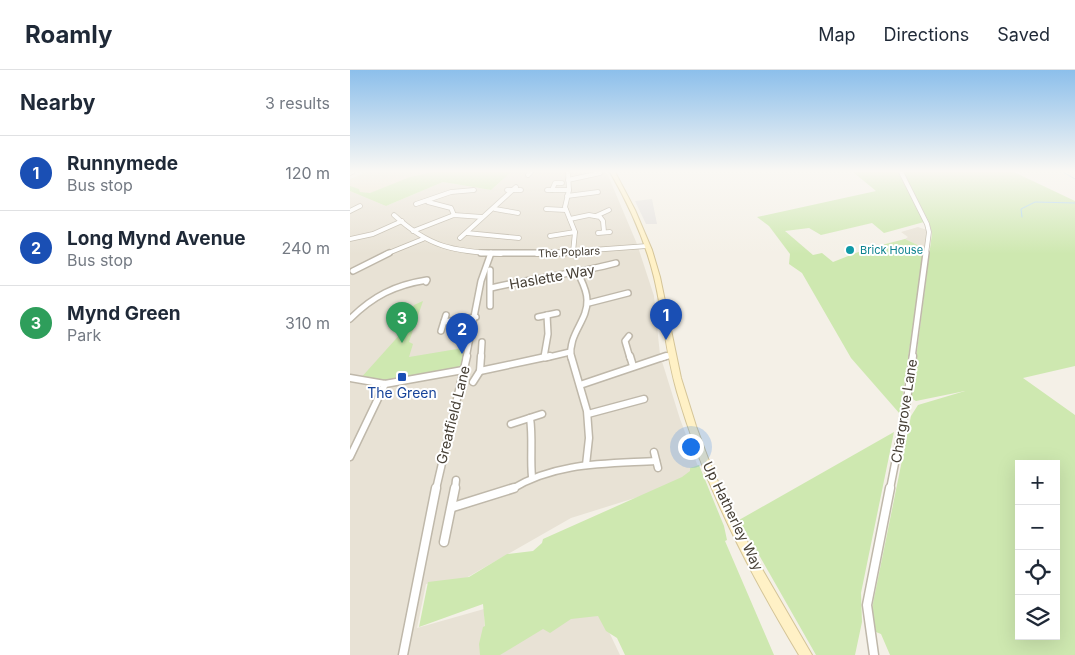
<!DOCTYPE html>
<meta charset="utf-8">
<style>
body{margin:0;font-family:Inter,sans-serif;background:#f2f2f3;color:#1f2937}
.controls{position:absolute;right:15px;bottom:15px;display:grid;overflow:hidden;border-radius:0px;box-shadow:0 5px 20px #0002}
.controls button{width:45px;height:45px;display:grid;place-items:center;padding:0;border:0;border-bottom:1px solid #e0e1e3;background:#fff;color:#1f2937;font:25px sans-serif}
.you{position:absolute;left:340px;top:376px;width:18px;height:18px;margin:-12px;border:4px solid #fff;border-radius:50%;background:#1a73e8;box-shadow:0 0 0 8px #1a73e833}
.badge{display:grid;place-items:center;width:32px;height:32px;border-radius:50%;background:#d93025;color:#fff;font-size:16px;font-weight:700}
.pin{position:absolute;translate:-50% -41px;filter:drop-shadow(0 1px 2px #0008)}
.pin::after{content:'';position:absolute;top:26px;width:18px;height:15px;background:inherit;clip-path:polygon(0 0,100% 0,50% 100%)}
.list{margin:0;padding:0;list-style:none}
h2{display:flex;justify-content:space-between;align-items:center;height:65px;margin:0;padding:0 20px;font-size:21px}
h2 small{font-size:16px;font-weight:400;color:#747a83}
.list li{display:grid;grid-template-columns:32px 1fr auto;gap:15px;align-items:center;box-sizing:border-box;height:75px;padding:0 20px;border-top:1px solid #e0e1e3}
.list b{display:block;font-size:19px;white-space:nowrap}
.list p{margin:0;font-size:16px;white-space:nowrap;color:#747a83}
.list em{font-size:16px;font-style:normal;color:#747a83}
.icon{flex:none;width:28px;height:28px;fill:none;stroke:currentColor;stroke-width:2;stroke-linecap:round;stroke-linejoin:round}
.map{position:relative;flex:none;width:725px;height:585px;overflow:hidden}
header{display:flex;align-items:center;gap:30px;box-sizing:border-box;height:70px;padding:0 25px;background:#fff;border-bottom:1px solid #e0e1e3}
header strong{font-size:24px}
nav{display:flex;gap:28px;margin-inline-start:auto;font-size:18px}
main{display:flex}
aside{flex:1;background:#fff}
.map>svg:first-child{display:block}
</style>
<header>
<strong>Roamly</strong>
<nav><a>Map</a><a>Directions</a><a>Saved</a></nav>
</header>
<main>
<aside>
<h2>Nearby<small>3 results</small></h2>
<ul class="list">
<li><span class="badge" style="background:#1a4fb4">1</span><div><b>Runnymede</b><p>Bus stop</p></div><em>120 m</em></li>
<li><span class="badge" style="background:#1a4fb4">2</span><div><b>Long Mynd Avenue</b><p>Bus stop</p></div><em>240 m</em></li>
<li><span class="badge" style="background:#2e9e5b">3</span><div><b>Mynd Green</b><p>Park</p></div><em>310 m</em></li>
</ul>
</aside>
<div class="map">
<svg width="725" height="585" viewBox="0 0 725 585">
<rect width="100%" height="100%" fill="#f4f0e7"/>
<g fill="#e8e2d5">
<path d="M161 102 257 103 287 174 304 226 310 285 330 349 352 407 221 448 116 508 76 514 67 558 134 539 136 582 240 522 270 585H0V121L36 136 93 112 141 120Z"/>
<path d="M568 157 577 160 574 178 555 169 558 167 551 162Z"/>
</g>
<path fill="#ede5d1" d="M16 102H90L36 136 0 121V109Z"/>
<g fill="#cee8b0" fill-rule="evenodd">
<path d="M83 102H161L141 120 93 112 36 136 0 121V116L9 119 10 122 20 123 60 107Z"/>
<path d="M503 102H548L574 152 534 163 522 153 471 165 459 158 435 161 463 185 472 183 483 192 516 179 555 169 574 178 550 344 501 288 452 203 439 194 440 184 419 156 407 147 526 121Z"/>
<path d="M553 102H664L725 131V296L673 308 725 345V585H540L531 564 526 562 521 543 561 346 568 335 615 321 566 331 561 328 582 163 579 152ZM669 394H706V566H669Z"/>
<path d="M73 231 59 272 63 274 59 287 119 277 113 300 51 311 9 310 53 261 64 235Z"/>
<path d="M544 362 511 523 512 552 505 585H466L389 450Z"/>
<path d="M349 395 374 456 377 470 375 471 424 585H275L267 568 256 561 248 546 221 549 200 563 193 559 150 585H130L129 574 133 557 135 556 133 534 69 557 78 512 119 507 157 484 183 481 192 473 193 469 332 407 340 401V398Z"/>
</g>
<path fill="#e5e2df" d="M302 129 307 154H296L285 131Z"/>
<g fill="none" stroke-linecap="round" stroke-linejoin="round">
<g stroke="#a3d0f0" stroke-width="1">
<path d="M713 102 725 109"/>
<path d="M672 147 671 139 685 132 725 133"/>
</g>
<g stroke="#bfb8aa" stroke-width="5.5">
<g id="street-far3">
<path d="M218 102 219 120 215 137 225 162 223 182"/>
<path d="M551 102 577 154 579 162 576 184"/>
<path d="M0 103 2 102"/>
<path d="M178 105 181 102"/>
<path d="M218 110 250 103"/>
<path d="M157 120H171"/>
<path d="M197 120H219"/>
<path d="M202 120 205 113H212"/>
<path d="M217 126 248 122"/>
<path d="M78 132 101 138 104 145"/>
<path d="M66 134 101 122 124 120"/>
<path d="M145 139 168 143"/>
<path d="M196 139 216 140"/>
<path d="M0 141 10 136"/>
<path d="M44 145C80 178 103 181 151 184"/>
<path d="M246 146 259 140"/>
<path d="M220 149 239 145 250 147 253 151 254 162"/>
<path d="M63 161 104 145 132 147"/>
<path d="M117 163 169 168"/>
<path d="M248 163 260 162"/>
<path d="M200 166 225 162"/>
<path d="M110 168 166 117"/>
<path d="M0 169 23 164 52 151"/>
<path d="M36 184 73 169"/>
<path d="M187 184 297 176"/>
</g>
</g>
<g stroke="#bfb8aa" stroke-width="8">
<g id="street-far2">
<path d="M131 183H214"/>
<path d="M140 200V236"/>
<path d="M3 201 39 183"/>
<path d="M141 218C183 208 225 204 266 193"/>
<path d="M239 233 278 223"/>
<path d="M188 247 207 243"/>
<path d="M0 249C23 226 45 215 77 210L76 212"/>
<path d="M94 252 126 247"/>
<path d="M91 261 96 245"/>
<path d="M279 266 275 271 280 288"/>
<path d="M194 287 198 264 197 245"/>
<path d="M116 288 131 211 141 183"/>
<path d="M131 288 132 272"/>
<path d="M195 288 220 282"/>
<path d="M221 288C218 263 238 251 237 230 237 220 232 212 228 203"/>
<path d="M311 288 321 285"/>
<path d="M562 288 576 183"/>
</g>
</g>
<g stroke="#bfb8aa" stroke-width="9">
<g id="street-far1">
<path d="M221 286 237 341 239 368 236 395"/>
<path d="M280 286 283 296"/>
<path d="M130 301 200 286"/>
<path d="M0 308 35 314 113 300"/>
<path d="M123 312 130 301 131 286"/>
<path d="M230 315 316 286"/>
<path d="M238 344 294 329"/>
<path d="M180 348C183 368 180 387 182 407"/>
<path d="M161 354 192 344"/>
<path d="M304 382 308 398"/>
<path d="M0 387 35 314"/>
<path d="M86 419 117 286"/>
<path d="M105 419 106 410"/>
<path d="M162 419C206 392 256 394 306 391"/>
<path d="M540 419 556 337 563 286"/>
</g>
</g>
<g stroke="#bfb8aa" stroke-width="11">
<g id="street">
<path d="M103 437 164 418"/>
<path d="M94 472 105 418"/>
<path d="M53 585 86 418"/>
<path d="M524 585 517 535 540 418"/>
</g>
</g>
<g stroke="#d4c497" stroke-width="2">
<path id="secondary" d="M260 102H265L285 140 302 180 310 207 331 308 346 356 359 391 372 421 405 487 462 585H449C399 502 354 415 327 322 316 284 313 245 304 207 295 170 279 135 260 102Z"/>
</g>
<use href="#street-far3" stroke="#fff" stroke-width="4"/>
<use href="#street-far2" stroke="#fff" stroke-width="5"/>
<use href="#street-far1" stroke="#fff" stroke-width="6"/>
<use href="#street" stroke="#fff" stroke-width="8"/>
<use href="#secondary" fill="#fff1c6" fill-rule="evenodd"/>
</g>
<linearGradient id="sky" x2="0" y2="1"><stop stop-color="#8cbfeb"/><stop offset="0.55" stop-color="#faf8f4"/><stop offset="1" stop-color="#faf8f4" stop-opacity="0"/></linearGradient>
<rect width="725" height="184" fill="url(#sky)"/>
<circle fill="#0f9aa8" stroke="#fff" stroke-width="2" cx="500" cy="180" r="5"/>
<rect fill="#1a4fb4" stroke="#fff" stroke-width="2" x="47" y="302" width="10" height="10" rx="2.5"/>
<g text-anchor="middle" stroke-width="4" stroke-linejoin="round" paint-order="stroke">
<g font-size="11" fill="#0d838f" stroke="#fff" text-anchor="start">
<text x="510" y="184">Brick House</text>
</g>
<g font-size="11" fill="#474036" stroke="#fff">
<text transform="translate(219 182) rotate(-3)" y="4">The Poplars</text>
</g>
<g font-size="14" fill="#474036" stroke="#fff">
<text transform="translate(202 207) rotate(-10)" y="5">Haslette Way</text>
<text transform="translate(554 341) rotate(-81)" y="5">Chargrove Lane</text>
<text transform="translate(103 345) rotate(-76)" y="5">Greatfield Lane</text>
<text transform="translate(383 446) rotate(64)" y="5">Up Hatherley Way</text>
</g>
<g font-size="14" fill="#164399" stroke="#fff">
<text x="52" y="328">The Green</text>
</g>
</g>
</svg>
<div class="controls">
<button>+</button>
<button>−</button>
<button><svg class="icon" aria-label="locate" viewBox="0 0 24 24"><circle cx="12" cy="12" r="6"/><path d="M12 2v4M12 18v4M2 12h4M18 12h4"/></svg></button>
<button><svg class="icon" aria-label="layers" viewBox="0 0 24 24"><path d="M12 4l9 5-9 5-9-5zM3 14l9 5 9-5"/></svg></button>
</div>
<div class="you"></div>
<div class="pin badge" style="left:316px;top:270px;background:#1a4fb4">1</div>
<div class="pin badge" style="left:112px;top:284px;background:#1a4fb4">2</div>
<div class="pin badge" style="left:52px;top:273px;background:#2e9e5b">3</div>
</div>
</main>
